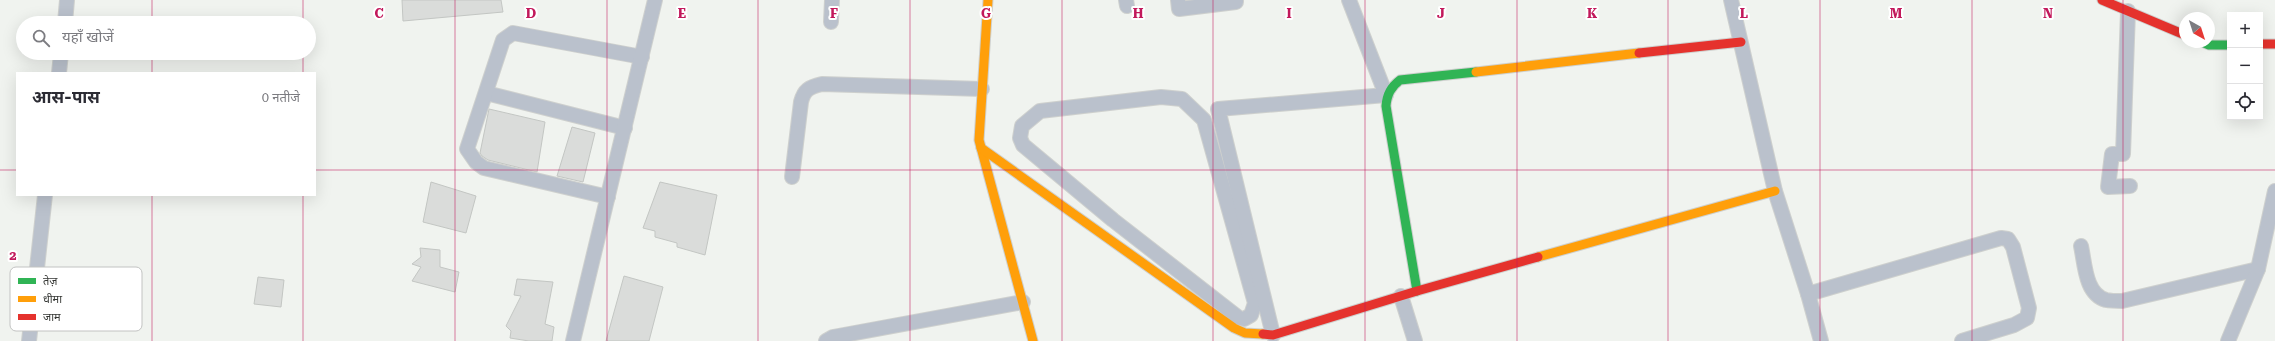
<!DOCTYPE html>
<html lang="hi">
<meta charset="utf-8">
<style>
body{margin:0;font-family:"Roboto Serif","Noto Sans Devanagari",serif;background:#f2f2f3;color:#2b2b33}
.controls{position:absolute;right:12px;top:12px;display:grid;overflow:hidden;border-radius:0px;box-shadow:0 4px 16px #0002}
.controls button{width:36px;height:36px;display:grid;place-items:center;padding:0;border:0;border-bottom:1px solid #e1e1e2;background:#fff;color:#2b2b33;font:20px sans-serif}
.compass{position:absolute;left:2179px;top:12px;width:36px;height:36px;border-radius:50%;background:#fff;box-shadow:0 4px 16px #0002;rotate:141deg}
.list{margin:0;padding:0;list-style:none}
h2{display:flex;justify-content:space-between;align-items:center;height:52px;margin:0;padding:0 16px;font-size:17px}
h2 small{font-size:13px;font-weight:400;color:#7c7c81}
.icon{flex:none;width:22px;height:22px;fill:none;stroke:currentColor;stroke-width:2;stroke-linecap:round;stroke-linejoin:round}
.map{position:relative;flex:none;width:2275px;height:341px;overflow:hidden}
.search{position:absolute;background:#fff;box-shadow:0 4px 16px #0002;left:16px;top:16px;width:300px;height:44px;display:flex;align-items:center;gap:10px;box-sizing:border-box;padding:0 14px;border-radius:22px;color:#7c7c81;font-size:15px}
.panel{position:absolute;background:#fff;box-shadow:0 4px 16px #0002;left:16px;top:72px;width:300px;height:124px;border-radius:0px}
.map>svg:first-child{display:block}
</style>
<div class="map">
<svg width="2275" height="341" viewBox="0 0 2275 341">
<rect width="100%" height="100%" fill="#f0f3ef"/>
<g fill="#dadcda" stroke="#c3c6c3">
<path d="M402 0H501L503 12 403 21Z"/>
<path d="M489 109 545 122 537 172 488 160 482 156 480 153Z"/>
<path d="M572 127 595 133 583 182 557 176Z"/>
<path d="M431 182 476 196 466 233 423 222Z"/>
<path d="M660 182 717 195 705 255 677 247V243L655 237V231L643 228Z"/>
<path d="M420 248 440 250V267L459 272 455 292 412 281 421 267 412 264 421 257Z"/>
<path d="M624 276 663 287 649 341H606Z"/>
<path d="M258 277 284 280 281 307 254 304Z"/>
<path d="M517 279 553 282 545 324 554 327 552 341H529L510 338 511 331 506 326 521 296 514 295Z"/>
</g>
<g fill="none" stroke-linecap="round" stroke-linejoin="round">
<g stroke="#ced0ce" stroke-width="16">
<g id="street">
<path d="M1126 0 1127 6"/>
<path d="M1178 0 1179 9 1236 2V0"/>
<path d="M1731 0 1775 191 1808 294 1821 341"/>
<path d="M2128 11 2123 154H2112L2108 187 2130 186"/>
<path d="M831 22 832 0"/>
<path d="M65 23 67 0"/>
<path d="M59 73 61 53"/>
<path d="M486 93 625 128"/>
<path d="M1161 97 1182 99 1204 120 1255 303 1251 315 1244 319 1239 318 1113 220 1023 145 1020 138 1022 126 1040 111Z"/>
<path d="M792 177 801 102C804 90 809 87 822 84L982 89"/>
<path d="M608 197 484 168 476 162 467 149 503 40 513 33 642 57"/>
<path d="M2081 246C2085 264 2085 294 2106 300 2111 301 2117 301 2122 301L2258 269"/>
<path d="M1808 294 2001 238 2008 239 2013 247 2029 308 2027 318 2014 325 1962 341"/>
<path d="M1401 296 1415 341"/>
<path d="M1273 335 1218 109 1386 95 1349 0"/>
<path d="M29 341 45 195"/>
<path d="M573 341 655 0"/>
<path d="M826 341 833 337 1023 302"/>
<path d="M2228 341 2258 269 2275 191"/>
</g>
</g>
<g stroke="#ced0ce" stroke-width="11">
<g id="fast">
<path d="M2202 42 2209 45H2230"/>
<path d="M1417 291 1386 106C1387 94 1391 87 1400 80L1476 72"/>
</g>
</g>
<g stroke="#ced0ce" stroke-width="11">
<g id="slow">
<path d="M988 0 979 140 1033 341"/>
<path d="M1476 72 1639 53"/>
<path d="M981 148 1234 328 1245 333 1263 334"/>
<path d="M1538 257 1775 191"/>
</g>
</g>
<g stroke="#ced0ce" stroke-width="11">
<g id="jam">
<path d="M2102 0 2185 35"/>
<path d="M2260 44H2275"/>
<path d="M1639 53 1741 42"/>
<path d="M1263 334 1273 335 1417 291 1538 257"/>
</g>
</g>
<use href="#street" stroke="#bac1cc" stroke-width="14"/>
<use href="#fast" stroke="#30b455" stroke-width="9"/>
<use href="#slow" stroke="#ff9f0a" stroke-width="9"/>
<use href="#jam" stroke="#e5322d" stroke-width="9"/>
</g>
<path fill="none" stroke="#c2185b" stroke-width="1" stroke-opacity="0.55" d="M152 0V23M303 0V23M455 0V341M607 0V341M758 0V341M910 0V341M1062 0V341M1213 0V341M1365 0V341M1517 0V341M1668 0V341M1820 0V341M1972 0V341M2123 0V341M152 53V73M303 53V73M0 170H17M315 170H2275M152 195V341M303 195V341"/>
<rect x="10" y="267" width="132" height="64" rx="6" fill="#fff" stroke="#c2c3c2" stroke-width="1"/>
<rect x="18" y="278" width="18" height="6" fill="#30b455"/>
<rect x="18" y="296" width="18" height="6" fill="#ff9f0a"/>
<rect x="18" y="314" width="18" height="6" fill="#e5322d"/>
<g font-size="11" fill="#343633">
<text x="43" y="285">तेज़</text>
<text x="43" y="303">धीमा</text>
<text x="43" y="321">जाम</text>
</g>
<g font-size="13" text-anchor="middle" font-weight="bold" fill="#c2185b" stroke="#fff" stroke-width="4" stroke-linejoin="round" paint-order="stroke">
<text x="379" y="18">C</text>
<text x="531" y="18">D</text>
<text x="682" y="18">E</text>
<text x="834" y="18">F</text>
<text x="986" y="18">G</text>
<text x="1138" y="18">H</text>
<text x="1289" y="18">I</text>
<text x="1441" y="18">J</text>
<text x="1592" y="18">K</text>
<text x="1744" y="18">L</text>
<text x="1896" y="18">M</text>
<text x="2048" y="18">N</text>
<text x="13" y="260">2</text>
</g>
</svg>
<div class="controls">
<button>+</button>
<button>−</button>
<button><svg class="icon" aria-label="locate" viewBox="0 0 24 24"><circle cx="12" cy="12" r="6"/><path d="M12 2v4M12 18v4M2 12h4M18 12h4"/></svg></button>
</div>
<svg class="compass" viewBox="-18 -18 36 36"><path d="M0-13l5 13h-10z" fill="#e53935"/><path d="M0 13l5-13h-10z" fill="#7c7c81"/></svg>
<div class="search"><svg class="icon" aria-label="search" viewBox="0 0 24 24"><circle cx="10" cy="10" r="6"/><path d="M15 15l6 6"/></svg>यहाँ खोजें</div>
<section class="panel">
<h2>आस-पास<small>0 नतीजे</small></h2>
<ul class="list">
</ul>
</section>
</div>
